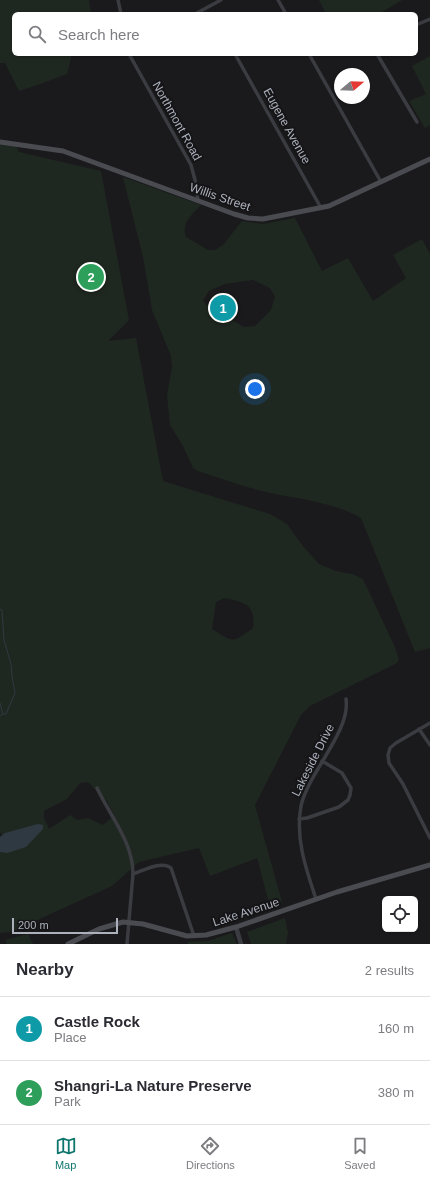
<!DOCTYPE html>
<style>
body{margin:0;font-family:Helvetica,sans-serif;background:#f7f7f7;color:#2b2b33}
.controls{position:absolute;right:12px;bottom:12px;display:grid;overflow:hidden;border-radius:6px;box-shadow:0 1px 3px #0004}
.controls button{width:36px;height:36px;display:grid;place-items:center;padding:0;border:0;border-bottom:1px solid #e1e1e2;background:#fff;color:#2b2b33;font:20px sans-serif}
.compass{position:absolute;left:334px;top:68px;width:36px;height:36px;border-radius:50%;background:#fff;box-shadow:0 1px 3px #0004;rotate:71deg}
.scale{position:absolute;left:12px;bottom:10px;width:106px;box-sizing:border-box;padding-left:4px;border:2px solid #acb1bc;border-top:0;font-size:11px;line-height:14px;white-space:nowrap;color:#acb1bc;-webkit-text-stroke:3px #151517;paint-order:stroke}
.you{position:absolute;left:255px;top:389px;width:14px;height:14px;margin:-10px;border:3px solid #fff;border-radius:50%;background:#1a73e8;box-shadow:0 0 0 6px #1a73e833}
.badge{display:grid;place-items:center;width:26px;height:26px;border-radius:50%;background:#0f766e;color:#fff;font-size:13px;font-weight:700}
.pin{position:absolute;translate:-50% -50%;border:2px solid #fff;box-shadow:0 1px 4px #0006}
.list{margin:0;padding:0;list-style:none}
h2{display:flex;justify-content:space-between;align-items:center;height:52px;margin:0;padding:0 16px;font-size:17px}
h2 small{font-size:13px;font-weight:400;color:#7c7c81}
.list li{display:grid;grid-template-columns:26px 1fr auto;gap:12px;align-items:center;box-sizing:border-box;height:64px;padding:0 16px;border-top:1px solid #e1e1e2}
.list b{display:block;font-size:15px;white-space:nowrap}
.list p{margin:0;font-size:13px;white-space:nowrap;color:#7c7c81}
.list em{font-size:13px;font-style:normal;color:#7c7c81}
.icon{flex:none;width:22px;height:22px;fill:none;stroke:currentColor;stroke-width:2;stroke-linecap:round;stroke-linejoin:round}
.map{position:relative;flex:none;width:430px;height:944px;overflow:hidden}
.search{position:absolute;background:#fff;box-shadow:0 1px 3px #0004;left:12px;right:12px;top:12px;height:44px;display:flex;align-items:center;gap:10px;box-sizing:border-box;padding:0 14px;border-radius:6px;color:#7c7c81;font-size:15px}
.sheet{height:180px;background:#fff}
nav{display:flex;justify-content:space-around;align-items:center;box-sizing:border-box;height:56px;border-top:1px solid #e1e1e2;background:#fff;font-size:11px;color:#7c7c81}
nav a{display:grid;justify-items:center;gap:2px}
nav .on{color:#0f766e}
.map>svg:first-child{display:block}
</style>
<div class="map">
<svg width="430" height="944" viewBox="0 0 430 944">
<rect width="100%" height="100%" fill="#1a1a1c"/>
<g fill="#1f2820" fill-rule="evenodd">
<path d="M0 0H89L91 14H14V54H72L67 74 43 83 19 91 5 63H0Z"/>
<path d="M319 0H402L382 12 383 14H326Z"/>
<path d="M430 56V125L425 128 409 101 426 94 412 66Z"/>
<path d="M0 144 16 145 19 152 101 171 129 320 108 341 136 338 163 481 270 514 287 524 303 546 319 564 336 571 352 574 363 579 394 645 399 659 397 663 310 706 301 715 255 805 282 902 269 903 257 858 210 876 199 848 139 862 112 886 11 932 0 933V841L2 835 0 832ZM224 598C244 602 256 604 253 628 232 643 234 643 212 629L216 602ZM88 782 107 801 114 816 103 825 88 818 77 820 70 815 49 829 44 818V811L67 799 80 783Z"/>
<path d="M123 177 201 205C192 215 181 222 186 237L208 250H215L223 245 242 221 263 224 295 218 322 271 348 258 373 301 406 278 393 255 422 239 430 254V648L415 652 361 518C333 502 298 499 266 492 243 487 220 478 198 471L193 468 183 446 170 425 167 395 172 367 171 356 152 310 143 257ZM253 280 270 288 275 297 271 310 255 326 244 327 206 305 203 300 209 291 225 284Z"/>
<path d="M285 918 288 933 286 944H251L247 932Z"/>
<path d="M232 933 237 944H188L187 942 208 941Z"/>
<path d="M28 934 33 944H7L5 940Z"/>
</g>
<path fill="#2f3941" d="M38 824 43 825V829L26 847 7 853 0 852V837L5 833Z"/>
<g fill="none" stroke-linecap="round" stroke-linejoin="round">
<g stroke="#2f3941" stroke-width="1">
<path d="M0 609 2 610 4 640 11 664 12 676 15 693 6 714H3"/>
<path d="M0 703 3 714 0 716"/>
</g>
<g stroke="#3b3c41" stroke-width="3.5">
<path d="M118 0 121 14"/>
<path d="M278 0 286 14"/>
<path d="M195 14 221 0"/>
<path d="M416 25 430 19"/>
<path d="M129 54 191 165 195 180 198 200"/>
<path d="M235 54 321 208"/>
<path d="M309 54 381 182"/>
<path d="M377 54 417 122"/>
<path d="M430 723 396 743 390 748 388 755 389 763 403 784 430 838"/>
<path d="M419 729 430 745"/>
<path d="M97 788C110 816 133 842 133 874L127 944"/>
<path d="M299 819 307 818 339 807 348 800 350 795 351 788 342 773 322 761"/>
<path d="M133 874C143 871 161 860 171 868L194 936"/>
<path d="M316 899C306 869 295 838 301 806 308 773 351 731 346 699"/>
</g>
<path stroke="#3b3c41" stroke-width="4.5" d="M236 927 241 944"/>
<g stroke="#494b51" stroke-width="5">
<path d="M0 142 63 151 234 214 248 218 263 219 329 206 430 159"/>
<path d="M68 944 99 929 123 922 143 924 187 936 206 935 236 927 337 892 430 865"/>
</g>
</g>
<g text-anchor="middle" stroke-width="4" stroke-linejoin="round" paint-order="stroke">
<g font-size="12" fill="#acb1bc" stroke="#151517">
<text transform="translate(177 121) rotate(61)" y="4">Northmont Road</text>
<text transform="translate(287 126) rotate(61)" y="4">Eugene Avenue</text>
<text transform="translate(220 197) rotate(19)" y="4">Willis Street</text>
<text transform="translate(313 760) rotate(-63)" y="4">Lakeside Drive</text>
<text transform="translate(246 912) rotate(-18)" y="4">Lake Avenue</text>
</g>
</g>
</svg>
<div class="controls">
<button><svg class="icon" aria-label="locate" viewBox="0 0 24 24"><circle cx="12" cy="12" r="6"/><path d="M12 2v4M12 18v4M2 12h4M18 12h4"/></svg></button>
</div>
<svg class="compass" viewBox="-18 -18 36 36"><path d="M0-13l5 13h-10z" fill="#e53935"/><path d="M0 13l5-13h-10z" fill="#7c7c81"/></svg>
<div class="scale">200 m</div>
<div class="you"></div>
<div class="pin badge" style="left:223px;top:308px;background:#0f9aa8">1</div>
<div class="pin badge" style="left:91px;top:277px;background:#2e9e5b">2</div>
<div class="search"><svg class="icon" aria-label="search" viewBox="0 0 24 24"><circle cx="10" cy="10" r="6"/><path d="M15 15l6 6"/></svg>Search here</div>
</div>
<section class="sheet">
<h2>Nearby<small>2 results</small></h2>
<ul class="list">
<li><span class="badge" style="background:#0f9aa8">1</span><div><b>Castle Rock</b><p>Place</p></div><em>160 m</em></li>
<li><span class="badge" style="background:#2e9e5b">2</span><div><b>Shangri-La Nature Preserve</b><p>Park</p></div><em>380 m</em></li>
</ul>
</section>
<nav>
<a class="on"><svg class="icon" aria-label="map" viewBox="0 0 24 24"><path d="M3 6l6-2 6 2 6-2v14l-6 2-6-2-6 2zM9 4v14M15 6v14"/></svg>Map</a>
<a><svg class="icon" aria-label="directions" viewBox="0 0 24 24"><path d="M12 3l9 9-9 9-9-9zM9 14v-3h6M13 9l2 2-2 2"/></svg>Directions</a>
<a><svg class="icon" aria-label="saved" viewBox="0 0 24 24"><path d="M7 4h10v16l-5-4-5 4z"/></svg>Saved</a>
</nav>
